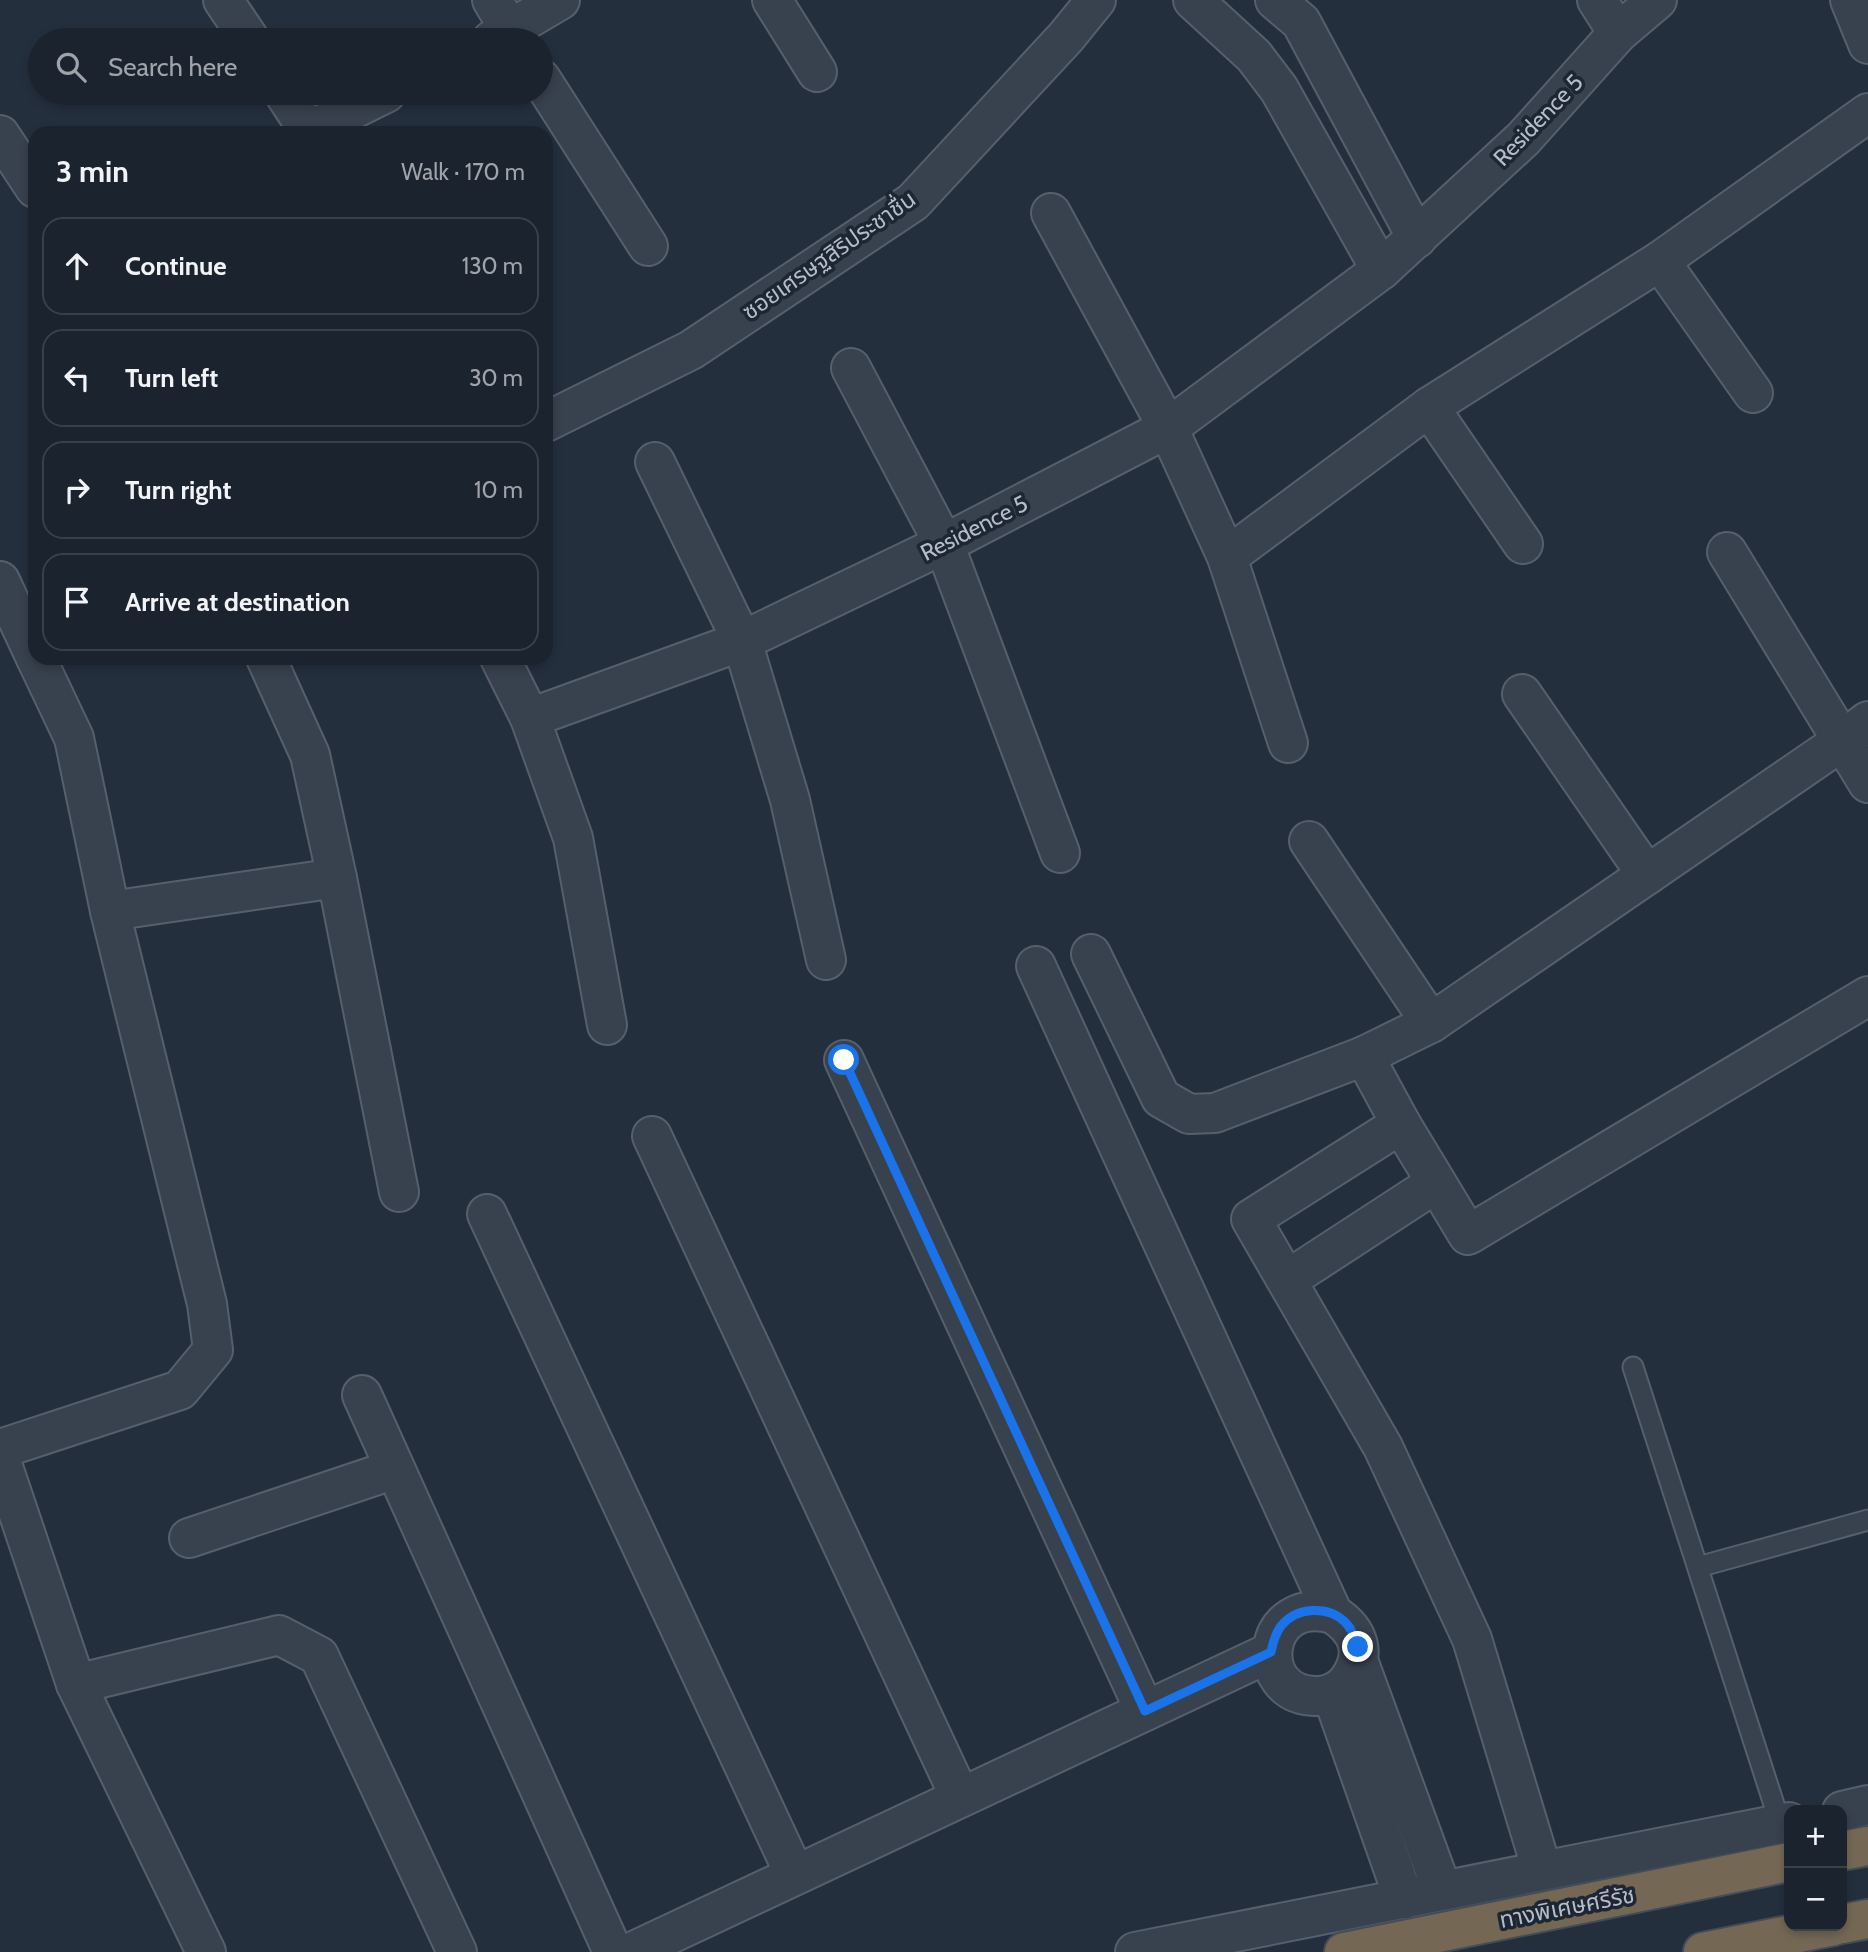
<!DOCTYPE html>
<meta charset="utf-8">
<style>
body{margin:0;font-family:Cabin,"Noto Sans Thai",sans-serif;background:#282f3a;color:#f1f3f6}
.controls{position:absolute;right:21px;bottom:21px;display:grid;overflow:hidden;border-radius:14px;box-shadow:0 4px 10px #0003}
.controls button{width:63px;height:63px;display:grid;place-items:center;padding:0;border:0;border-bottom:2px solid #39404a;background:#1b232e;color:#f1f3f6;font:35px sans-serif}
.stop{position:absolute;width:21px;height:21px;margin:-16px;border:5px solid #1a73e8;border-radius:50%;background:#fff}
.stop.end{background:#1a73e8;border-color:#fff;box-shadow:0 2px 7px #0008}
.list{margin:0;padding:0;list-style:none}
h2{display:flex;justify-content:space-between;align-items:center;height:91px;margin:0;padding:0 28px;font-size:30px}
h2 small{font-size:23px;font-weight:400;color:#a0a4aa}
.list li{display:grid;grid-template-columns:46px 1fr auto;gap:21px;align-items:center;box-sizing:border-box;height:98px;margin:0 14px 14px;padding:0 14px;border:2px solid #39404a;border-radius:21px}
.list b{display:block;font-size:26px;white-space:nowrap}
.list em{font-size:23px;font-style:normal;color:#a0a4aa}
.icon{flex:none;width:38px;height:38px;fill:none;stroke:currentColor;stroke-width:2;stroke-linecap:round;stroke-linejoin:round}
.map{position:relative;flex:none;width:1868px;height:1952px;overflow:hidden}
.search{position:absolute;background:#1b232e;box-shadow:0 4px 10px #0003;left:28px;top:28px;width:525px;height:77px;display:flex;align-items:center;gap:18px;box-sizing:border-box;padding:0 24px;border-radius:38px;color:#a0a4aa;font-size:26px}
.panel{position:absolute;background:#1b232e;box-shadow:0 4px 10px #0003;left:28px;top:126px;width:525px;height:539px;border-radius:21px}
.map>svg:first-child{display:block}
</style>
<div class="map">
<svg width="1868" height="1952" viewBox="0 0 1868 1952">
<rect width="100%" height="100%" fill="#242f3e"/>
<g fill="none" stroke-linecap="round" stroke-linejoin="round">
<g stroke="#565f6c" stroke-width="23">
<g id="service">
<path d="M1633 1367 1780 1823"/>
<path d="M1698 1567 1868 1520"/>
</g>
</g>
<g stroke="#565f6c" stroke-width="42">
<g id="minor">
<path d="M223 0 250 40"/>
<path d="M492 0 516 40"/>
<path d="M772 0 817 72"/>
<path d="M1193 0 1254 56 1279 89 1381 270"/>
<path d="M1275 0 1301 22 1417 238"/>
<path d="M1597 0 1618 33"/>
<path d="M1850 0 1868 44"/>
<path d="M492 40 560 0"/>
<path d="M541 79 648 246"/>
<path d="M284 93 310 133"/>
<path d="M305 133 386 93"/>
<path d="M0 135 35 188"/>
<path d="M1051 213 1168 428 1227 557 1288 743"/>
<path d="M1660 261 1753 393"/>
<path d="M851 368 944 544 1060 853"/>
<path d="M1429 407 1523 544"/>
<path d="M546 422 691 350 913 202 1066 37 1096 0"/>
<path d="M655 462 742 641 790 800 826 960"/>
<path d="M1727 552 1868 783"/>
<path d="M1227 557 1429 407 1660 261 1868 113"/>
<path d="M0 581 35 656"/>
<path d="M266 658 310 755 337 878 399 1192"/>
<path d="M500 658 530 718 573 838 607 1025"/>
<path d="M1522 694 1647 875"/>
<path d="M530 718 742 641 944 544 1168 428 1381 270 1523 139 1618 33 1657 0"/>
<path d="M1309 841 1431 1023"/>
<path d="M110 911 337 878"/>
<path d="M1091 954 1161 1098 1189 1114 1215 1113 1364 1056 1431 1023 1842 741 1868 721"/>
<path d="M1036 966 1333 1614C1360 1631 1367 1655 1348 1681 1340 1691 1327 1697 1315 1696 1251 1695 1261 1594 1333 1614"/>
<path d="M1364 1056 1401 1124 1468 1235 1868 996"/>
<path d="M844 1060 1145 1711"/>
<path d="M1401 1124 1251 1219 1383 1447 1472 1639 1542 1870"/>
<path d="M652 1136 960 1797"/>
<path d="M487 1214 795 1875"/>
<path d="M1287 1280 1436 1183"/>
<path d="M362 1395 613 1952"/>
<path d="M0 1449 180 1390 213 1350 207 1304 110 911 74 738 36 658"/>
<path d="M0 1458 76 1684 206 1952"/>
<path d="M189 1538 395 1469"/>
<path d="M1359 1663 1442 1890"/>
<path d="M76 1684 279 1635 319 1656 457 1952"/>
<path d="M1332 1694 1404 1899"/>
<path d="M1842 1811 1868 1805"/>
<path d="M632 1952 1271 1652"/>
<path d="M1135 1952 1789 1822"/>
</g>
</g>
<g stroke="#434c59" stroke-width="42">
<g id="motorway">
<path d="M1842 1851 1868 1846"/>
<path d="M1842 1924 1868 1919"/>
<path d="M1344 1952 1789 1862"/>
<path d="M1703 1952 1834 1926"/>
</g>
</g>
<use href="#service" stroke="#38414e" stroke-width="19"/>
<use href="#minor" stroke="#38414e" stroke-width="38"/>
<use href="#motorway" stroke="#746855" stroke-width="38"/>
</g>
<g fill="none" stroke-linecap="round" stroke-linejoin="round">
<path stroke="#1a73e8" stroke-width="9" d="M844 1060 1145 1711 1271 1652C1273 1642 1275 1634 1281 1626 1296 1607 1328 1605 1345 1622 1352 1629 1355 1638 1358 1647"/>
</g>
<g text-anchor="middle" stroke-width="7" stroke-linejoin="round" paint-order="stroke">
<g font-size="23" fill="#b4bcc9" stroke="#1d2633">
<text transform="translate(1538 120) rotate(-46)" y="8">Residence 5</text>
<text transform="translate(829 255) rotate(-35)" y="8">ซอยเศรษฐสิริประชาชื่น</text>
<text transform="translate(974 528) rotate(-27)" y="8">Residence 5</text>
<text transform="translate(1567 1907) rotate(-11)" y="8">ทางพิเศษศรีรัช</text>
</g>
</g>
</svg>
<div class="controls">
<button>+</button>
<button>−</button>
</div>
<div class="stop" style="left:844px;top:1060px"></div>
<div class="stop end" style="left:1358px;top:1647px"></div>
<div class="search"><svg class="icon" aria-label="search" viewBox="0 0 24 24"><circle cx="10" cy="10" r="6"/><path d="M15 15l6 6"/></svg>Search here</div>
<section class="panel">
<h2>3 min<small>Walk · 170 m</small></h2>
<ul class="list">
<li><svg class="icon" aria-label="ahead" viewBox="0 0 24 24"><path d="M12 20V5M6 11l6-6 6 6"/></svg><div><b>Continue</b></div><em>130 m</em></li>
<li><svg class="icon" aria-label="left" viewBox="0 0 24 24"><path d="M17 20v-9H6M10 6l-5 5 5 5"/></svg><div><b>Turn left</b></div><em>30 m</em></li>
<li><svg class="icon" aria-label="right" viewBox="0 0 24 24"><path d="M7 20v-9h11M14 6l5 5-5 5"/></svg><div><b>Turn right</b></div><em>10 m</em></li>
<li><svg class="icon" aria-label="arrive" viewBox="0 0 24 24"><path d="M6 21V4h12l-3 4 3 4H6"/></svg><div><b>Arrive at destination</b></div></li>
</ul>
</section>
</div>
